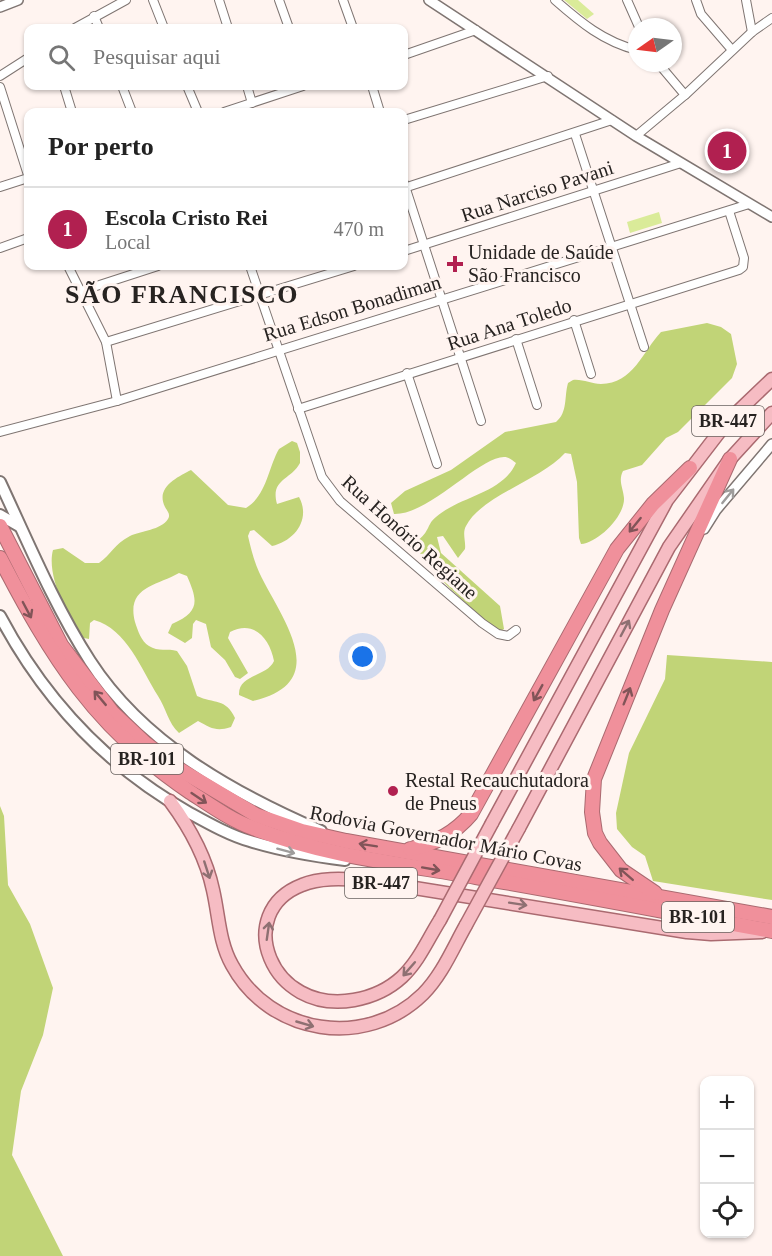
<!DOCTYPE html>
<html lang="pt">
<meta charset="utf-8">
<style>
body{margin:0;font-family:"Times New Roman",serif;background:#f2f2f2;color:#222}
.controls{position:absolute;right:18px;bottom:18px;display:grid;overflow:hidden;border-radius:12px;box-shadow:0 2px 4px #0004}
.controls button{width:54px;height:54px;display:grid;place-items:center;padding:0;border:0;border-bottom:2px solid #e0e0e0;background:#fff;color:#222;font:30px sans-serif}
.compass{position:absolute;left:628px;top:18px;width:54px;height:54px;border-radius:50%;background:#fff;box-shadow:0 2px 4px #0004;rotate:256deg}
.you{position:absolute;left:363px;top:657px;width:21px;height:21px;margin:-15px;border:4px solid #fff;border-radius:50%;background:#1a73e8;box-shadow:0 0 0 9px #1a73e833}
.badge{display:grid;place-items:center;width:39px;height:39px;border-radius:50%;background:#b12050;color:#fff;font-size:20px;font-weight:700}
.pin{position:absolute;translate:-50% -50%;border:3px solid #fff;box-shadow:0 2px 6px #0006}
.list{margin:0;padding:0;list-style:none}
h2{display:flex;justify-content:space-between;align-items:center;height:78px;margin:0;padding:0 24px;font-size:26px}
h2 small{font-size:20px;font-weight:400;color:#767676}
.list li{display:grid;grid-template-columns:39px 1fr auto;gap:18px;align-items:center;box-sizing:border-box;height:84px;padding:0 24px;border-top:2px solid #e0e0e0}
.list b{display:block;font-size:22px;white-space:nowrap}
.list p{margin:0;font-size:20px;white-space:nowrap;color:#767676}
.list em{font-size:20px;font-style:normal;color:#767676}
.icon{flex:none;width:33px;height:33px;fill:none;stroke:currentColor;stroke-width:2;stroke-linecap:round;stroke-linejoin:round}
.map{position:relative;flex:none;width:772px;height:1256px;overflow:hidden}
.search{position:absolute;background:#fff;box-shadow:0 2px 4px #0004;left:24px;top:24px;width:384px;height:66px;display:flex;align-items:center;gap:15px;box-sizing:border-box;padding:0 21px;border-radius:12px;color:#767676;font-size:22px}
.panel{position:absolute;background:#fff;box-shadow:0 2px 4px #0004;left:24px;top:108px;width:384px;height:162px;border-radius:12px}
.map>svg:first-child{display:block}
</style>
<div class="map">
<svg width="772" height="1256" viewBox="0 0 772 1256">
<rect width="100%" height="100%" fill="#fff4f0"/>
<g fill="#daeb99">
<path d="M564 0H578L594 14 587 19Z"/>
<path d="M659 212 662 223 630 233 627 222Z"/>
</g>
<g fill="#c1d477">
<path d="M707 323 721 327 731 334 737 364 732 378 678 432 666 438 642 465 623 471C618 481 623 487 624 498 625 516 598 543 581 544L579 538 577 482 571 454 565 453C541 480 481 496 466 526 462 533 466 541 465 549L458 558 443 536 437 537 441 553 500 606 504 629 499 632C480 615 418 565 416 542 431 531 426 525 436 517 460 496 502 494 516 463 512 460 509 457 504 457 479 457 429 515 394 514L391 503 405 491 451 470 505 432 556 422C568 412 564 397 568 383L573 380C583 379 591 384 601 384 633 384 643 351 661 332Z"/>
<path d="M292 441 297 443 300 452V463C291 480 270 479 277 504L299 497C311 519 295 541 272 546L254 530 250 531 248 536C251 549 254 561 259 572 280 617 335 682 253 701L239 695C238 674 267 677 274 661 270 639 254 619 230 632L228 638 248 673 240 679 235 677 225 660 211 647 206 624 196 620 193 624 192 638 185 643 168 633 172 624C200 612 198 601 187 576L179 573C156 586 126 587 135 622 138 631 141 641 149 646 158 652 168 648 177 651L187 666 197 696C214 704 226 698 235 718L231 727C216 732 211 728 198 721L179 733C168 723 166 708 158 696 141 669 127 629 94 620L90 623 89 639 84 638C68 620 46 575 53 550L63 548 85 563H99C111 555 114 544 130 536 141 531 161 530 168 519 171 514 167 511 165 507 155 487 178 477 191 470L228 505 246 508C267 495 268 468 279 449Z"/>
<path d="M667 655 772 662V900L653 881 645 856 632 847 617 829 616 813 629 753 665 679Z"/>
<path d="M0 806 4 816 8 885 30 924 53 988 43 1035 21 1091 12 1155 63 1256H0Z"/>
</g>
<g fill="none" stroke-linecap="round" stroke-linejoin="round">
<g stroke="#7f7572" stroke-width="10">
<g id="minor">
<path d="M153 0 164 28"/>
<path d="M219 0 228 28"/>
<path d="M279 0 289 28"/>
<path d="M343 0 353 28"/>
<path d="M555 0C580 22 604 42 637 50"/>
<path d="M627 0 639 27"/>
<path d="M696 0 701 14 732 50"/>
<path d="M746 0 752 32"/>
<path d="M94 16 99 28"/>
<path d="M75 28 126 0"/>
<path d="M404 55 476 30"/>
<path d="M658 63 685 95"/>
<path d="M0 76 28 58"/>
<path d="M64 86 72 112"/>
<path d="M122 86 132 112"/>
<path d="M187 86 198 112"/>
<path d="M247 86 252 103"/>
<path d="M372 86 380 112"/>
<path d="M0 87 28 175"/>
<path d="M224 112 303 86"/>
<path d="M404 120 548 76"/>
<path d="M575 134 644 347"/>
<path d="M636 136 685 95 752 32 772 18"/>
<path d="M404 183 481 421"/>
<path d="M0 187 28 178"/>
<path d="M404 188 612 120"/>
<path d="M0 248 28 238"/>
<path d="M404 251 681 163"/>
<path d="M68 266 106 342 117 401"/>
<path d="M250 266 322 477 340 501 482 623 498 634 508 636 516 630"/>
<path d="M81 291 158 266"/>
<path d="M574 320 591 374"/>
<path d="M516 339 537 405"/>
<path d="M106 342 354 266"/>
<path d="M407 373 437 464"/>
<path d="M298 409 739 270 743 267 744 258 729 211"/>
<path d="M0 432 117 401 749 204"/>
</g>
</g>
<g stroke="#7f7572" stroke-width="12">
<g id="tertiary">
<path d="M429 0 636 136 772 217"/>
<path d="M0 7 18 0"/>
<path d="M704 529 716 510 772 444"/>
</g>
</g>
<g stroke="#7f7572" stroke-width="14">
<g id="secondary">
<path d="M0 482C28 542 54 605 90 661 143 743 233 793 321 831"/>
<path d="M0 515 19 526"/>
<path d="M0 616C44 699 107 766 188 812 208 823 229 835 250 841 282 851 313 856 345 860"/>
</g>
</g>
<g stroke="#aa6a70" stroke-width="15">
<g id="primary">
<path d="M170 801C190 828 206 857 213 890 219 916 219 942 232 965 270 1035 366 1050 423 994 442 975 453 948 466 925"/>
<path d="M492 823 667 500 727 422 772 379"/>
<path d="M519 828 669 547 730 459 772 413"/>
<path d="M440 920C428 939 419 961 402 977 389 989 371 997 354 1000 270 1015 232 912 302 885 321 877 345 879 365 880L687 932 711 934 762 932"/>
</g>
</g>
<g stroke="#aa6a70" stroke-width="16">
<g id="motorway">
<path d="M0 526 61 645 112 712 145 743 179 769 256 815 302 831 346 841 772 917"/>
<path d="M0 558C52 658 95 728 190 792 210 805 231 820 253 828 324 856 402 864 476 877 575 894 673 913 772 931"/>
<path d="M410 849C435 844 455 833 471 814L617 549 653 504 690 468"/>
<path d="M655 893 621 870 600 843 595 833 592 812 594 779 662 610 730 459"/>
</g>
</g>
<use href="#minor" stroke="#fff" stroke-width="8"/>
<use href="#tertiary" stroke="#fff" stroke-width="9"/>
<use href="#secondary" stroke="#fff" stroke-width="10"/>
<use href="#primary" stroke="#f6bcc3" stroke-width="12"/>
<use href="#motorway" stroke="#f0909b" stroke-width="14"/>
<g stroke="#aa6a70" stroke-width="15" stroke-linecap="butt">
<g id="primary-bridge">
<path d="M440 920 492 823"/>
<path d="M466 925 519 828"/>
</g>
</g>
<use href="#primary-bridge" stroke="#f6bcc3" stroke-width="12"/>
</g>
<defs><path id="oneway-shaft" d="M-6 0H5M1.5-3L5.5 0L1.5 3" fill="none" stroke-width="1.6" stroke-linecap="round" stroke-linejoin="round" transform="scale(1.5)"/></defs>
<g stroke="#9e9c9b">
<use href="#oneway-shaft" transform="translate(728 496) rotate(-51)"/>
<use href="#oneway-shaft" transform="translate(286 851) rotate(15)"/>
</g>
<g stroke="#815458">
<use href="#oneway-shaft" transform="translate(635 525) rotate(129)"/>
<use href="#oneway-shaft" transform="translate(27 610) rotate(62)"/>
<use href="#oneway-shaft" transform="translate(538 693) rotate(119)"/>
<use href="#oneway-shaft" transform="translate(627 696) rotate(-68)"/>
<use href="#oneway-shaft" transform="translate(100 698) rotate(-130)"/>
<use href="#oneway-shaft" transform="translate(199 798) rotate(34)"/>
<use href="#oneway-shaft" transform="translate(368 845) rotate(-171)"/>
<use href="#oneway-shaft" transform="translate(431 869) rotate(10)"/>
<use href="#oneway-shaft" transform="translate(626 874) rotate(-139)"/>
</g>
<g stroke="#8e7072">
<use href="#oneway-shaft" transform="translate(625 628) rotate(-62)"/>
<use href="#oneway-shaft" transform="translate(207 870) rotate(72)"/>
<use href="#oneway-shaft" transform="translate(518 904) rotate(9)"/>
<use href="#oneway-shaft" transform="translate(268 931) rotate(-82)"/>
<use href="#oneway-shaft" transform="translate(409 969) rotate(131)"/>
<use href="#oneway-shaft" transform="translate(305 1024) rotate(16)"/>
</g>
<g fill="#b12050" stroke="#fff4f0" stroke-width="2">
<path d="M452 255h6v6h6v6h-6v6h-6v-6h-6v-6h6z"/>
<circle cx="393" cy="791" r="6"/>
</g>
<g text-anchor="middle" stroke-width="6" stroke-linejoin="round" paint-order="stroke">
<g fill="#fff4f0" stroke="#68625f" stroke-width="1.5">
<rect x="692" y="406" width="72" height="30" rx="4.5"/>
<rect x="111" y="744" width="72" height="30" rx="4.5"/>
<rect x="345" y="868" width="72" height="30" rx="4.5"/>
<rect x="662" y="902" width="72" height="30" rx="4.5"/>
</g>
<g font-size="18" font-weight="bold" fill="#272321">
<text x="728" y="427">BR-447</text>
<text x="147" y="765">BR-101</text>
<text x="381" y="889">BR-447</text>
<text x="698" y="923">BR-101</text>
</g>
<g font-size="20" fill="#272321" stroke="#fff4f0">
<text transform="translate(537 191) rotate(-18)" y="7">Rua Narciso Pavani</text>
<text transform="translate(352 308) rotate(-17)" y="7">Rua Edson Bonadiman</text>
<text transform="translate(509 324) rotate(-18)" y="7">Rua Ana Toledo</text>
<text transform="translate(410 537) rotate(42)" y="7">Rua Honório Regiane</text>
<text transform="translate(446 838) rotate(11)" y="7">Rodovia Governador Mário Covas</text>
</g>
<g font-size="20" fill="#272321" stroke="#fff4f0" text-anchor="start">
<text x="468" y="259">Unidade de Saúde<tspan x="468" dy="23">São Francisco</tspan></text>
<text x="405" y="787">Restal Recauchutadora<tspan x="405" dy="23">de Pneus</tspan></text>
</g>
<g font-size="26" font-weight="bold" letter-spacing="1.5" fill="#272321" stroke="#fff4f0">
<text x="182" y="303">SÃO FRANCISCO</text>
</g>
</g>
</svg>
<div class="controls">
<button>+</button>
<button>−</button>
<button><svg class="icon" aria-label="locate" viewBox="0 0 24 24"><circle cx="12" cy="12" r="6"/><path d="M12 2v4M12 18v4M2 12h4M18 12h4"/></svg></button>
</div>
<svg class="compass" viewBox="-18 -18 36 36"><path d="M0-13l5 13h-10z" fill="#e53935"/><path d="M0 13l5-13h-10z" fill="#767676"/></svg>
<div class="you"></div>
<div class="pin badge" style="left:727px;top:151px">1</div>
<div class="search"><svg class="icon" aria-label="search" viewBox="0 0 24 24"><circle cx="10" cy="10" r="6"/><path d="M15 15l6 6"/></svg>Pesquisar aqui</div>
<section class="panel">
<h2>Por perto<small></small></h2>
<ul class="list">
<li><span class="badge">1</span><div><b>Escola Cristo Rei</b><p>Local</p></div><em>470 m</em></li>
</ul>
</section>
</div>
